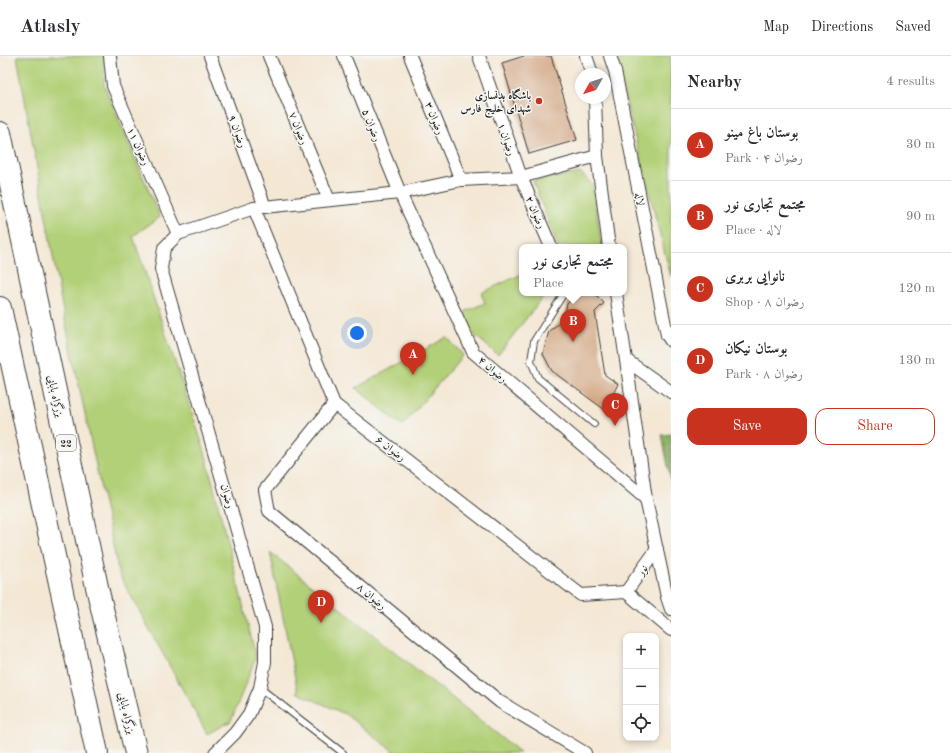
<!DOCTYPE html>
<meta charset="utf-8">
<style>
body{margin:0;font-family:"Old Standard TT",Amiri,serif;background:#f7f7f7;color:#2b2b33}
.controls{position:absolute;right:12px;bottom:12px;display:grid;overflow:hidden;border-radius:8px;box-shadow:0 2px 6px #0003}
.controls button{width:36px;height:36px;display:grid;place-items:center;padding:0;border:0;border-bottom:1px solid #e1e1e2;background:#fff;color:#2b2b33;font:20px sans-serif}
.compass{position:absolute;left:575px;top:12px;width:36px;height:36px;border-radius:50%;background:#fff;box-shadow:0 2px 6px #0003;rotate:231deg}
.you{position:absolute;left:357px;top:277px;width:14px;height:14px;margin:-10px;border:3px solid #fff;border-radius:50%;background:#1a73e8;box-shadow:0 0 0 6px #1a73e833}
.badge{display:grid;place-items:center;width:26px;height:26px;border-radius:50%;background:#c8321e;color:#fff;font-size:13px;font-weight:700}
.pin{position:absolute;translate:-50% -33px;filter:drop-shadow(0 1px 2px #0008)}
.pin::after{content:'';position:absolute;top:21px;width:14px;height:12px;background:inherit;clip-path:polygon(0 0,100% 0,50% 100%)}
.popup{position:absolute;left:519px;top:188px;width:108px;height:52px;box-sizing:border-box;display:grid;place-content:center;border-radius:8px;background:#fff;filter:drop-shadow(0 1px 3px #0005);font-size:13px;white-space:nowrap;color:#7c7c81}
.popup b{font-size:15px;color:#2b2b33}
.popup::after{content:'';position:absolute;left:50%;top:100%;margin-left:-8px;border:8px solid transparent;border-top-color:#fff}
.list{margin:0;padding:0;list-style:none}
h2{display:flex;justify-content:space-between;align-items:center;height:52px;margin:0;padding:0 16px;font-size:17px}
h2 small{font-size:13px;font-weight:400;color:#7c7c81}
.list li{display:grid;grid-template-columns:26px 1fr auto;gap:12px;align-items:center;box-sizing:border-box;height:72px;padding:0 16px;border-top:1px solid #e1e1e2}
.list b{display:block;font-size:15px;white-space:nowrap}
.list p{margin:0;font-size:13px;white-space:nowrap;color:#7c7c81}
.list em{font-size:13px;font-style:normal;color:#7c7c81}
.actions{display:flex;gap:8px;padding:12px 16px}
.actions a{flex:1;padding:9px 0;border:1px solid #c8321e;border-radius:12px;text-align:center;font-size:14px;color:#c8321e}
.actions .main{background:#c8321e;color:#fff}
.icon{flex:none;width:22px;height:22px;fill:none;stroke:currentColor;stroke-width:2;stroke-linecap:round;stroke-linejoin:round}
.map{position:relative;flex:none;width:671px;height:697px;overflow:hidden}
header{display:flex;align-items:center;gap:24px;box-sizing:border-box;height:56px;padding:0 20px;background:#fff;border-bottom:1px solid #e1e1e2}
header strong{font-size:19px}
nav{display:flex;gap:22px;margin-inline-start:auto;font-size:14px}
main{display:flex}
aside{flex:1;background:#fff}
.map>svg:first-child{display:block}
</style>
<header>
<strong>Atlasly</strong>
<nav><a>Map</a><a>Directions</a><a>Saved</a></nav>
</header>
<main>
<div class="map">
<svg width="671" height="697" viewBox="0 0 671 697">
<rect width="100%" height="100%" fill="#f6f6f2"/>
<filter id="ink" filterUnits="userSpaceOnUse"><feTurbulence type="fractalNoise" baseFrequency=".025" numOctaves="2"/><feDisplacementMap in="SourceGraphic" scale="8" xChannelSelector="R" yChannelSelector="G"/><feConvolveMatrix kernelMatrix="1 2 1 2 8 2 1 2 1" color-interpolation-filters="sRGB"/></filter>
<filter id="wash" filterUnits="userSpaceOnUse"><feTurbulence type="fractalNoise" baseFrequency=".012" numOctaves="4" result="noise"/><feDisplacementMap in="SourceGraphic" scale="16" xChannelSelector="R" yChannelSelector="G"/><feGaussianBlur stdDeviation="0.9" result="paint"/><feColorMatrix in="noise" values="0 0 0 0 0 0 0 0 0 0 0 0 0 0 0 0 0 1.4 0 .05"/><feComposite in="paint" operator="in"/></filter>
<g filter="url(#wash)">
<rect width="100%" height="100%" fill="#f4e8d5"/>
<g fill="#b2d077" stroke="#67764a">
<path d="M17 0H104V29L160 161 133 180 205 396 256 601 231 665 207 678 119 518 61 245Z"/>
<path d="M614 0H671V221Z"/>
<path d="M581 117 592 128 602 190 600 191H558L533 125Z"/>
<path d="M522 218V237H546L498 299 472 277 462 257 485 247 481 237Z"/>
<path d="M447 281 463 299 402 370 356 332Z"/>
<path d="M270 496 521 697H396L345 658 298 637Z"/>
</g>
<path fill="#8db268" stroke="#546742" d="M671 378V426L662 379Z"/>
<g id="blocks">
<g fill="#d3a885">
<path d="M524 0H551L577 84 529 98 502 7Z"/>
<path d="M577 237H594L604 247 595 256 605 319 618 328 605 354 552 315 543 298 549 275 564 263 567 248Z"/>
</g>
</g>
</g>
<g filter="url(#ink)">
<use href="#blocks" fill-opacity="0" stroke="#3c3b38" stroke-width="1"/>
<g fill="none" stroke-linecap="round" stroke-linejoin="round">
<g stroke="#3c3b38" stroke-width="8">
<g id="lane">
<path d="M564 237 534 285 531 305 538 322 594 368"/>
<path d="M260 632 343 697"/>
</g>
</g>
<g stroke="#3c3b38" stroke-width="14">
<g id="street">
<path d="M110 0 113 30 178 178"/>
<path d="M210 0 265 151"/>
<path d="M269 0 329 144"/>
<path d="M344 0 400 137 473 296 646 443"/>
<path d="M410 0 461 124"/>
<path d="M479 0 521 121 551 191"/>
<path d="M586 0 592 18"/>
<path d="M610 0 615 15 667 279 671 285"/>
<path d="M595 42 597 100 609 191"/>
<path d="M254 152 334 348 581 539 626 536"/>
<path d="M616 237 626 304 671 336"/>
<path d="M626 304 646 443 667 541 671 553"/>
<path d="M334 348 265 434 269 455 500 646 585 697"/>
<path d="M657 493 626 536 671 574"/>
<path d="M215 697 235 677 249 658 260 632 265 606V571L161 213 164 192 178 178 254 152 400 137 461 124 521 121 597 100"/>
</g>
</g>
<g stroke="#3c3b38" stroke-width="24">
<g id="highway">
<path d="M0 77 97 531 136 697"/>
<path d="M0 252 97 697"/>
</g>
</g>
<use href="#lane" stroke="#fff" stroke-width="6"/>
<use href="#street" stroke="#fff" stroke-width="12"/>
<use href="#highway" stroke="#fff" stroke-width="22"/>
</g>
</g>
<circle fill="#c8321e" stroke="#f6f6f2" stroke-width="1.5" cx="539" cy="45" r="4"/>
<g text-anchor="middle" stroke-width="3" stroke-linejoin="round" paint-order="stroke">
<rect fill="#f6f6f2" stroke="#5d5d5c" stroke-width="1" x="56" y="379" width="20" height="16" rx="3"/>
<g font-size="10" font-weight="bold" fill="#1c1c1c">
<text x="66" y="391">22</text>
</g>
<g font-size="11" font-weight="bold" fill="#1c1c1c" stroke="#f6f6f2" text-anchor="end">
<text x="531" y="43">باشگاه بدنسازی<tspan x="531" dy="13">شهدای خلیج فارس</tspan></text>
</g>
<g font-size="11" fill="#1c1c1c" stroke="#f6f6f2">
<text transform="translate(435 62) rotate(68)" y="4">رضوان ۳</text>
<text transform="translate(372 69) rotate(68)" y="4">رضوان ۵</text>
<text transform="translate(299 72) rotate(68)" y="4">رضوان ۷</text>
<text transform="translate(238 75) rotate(70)" y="4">رضوان ۹</text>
<text transform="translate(507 83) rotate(71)" y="4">رضوان ۱</text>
<text transform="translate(139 90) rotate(66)" y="4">رضوان ۱۱</text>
<text transform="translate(640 143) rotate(79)" y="4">لاله</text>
<text transform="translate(536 156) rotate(66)" y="4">رضوان ۲</text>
<text transform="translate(493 313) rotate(40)" y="4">رضوان ۴</text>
<text transform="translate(56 340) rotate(78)" y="4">بزرگراه بابایی</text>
<text transform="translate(391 392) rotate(38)" y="4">رضوان ۶</text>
<text transform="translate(228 440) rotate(74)" y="4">رضوان</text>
<text transform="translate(642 514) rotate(-54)" y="4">نور</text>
<text transform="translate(372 540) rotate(40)" y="4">رضوان ۸</text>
<text transform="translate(127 657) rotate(77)" y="4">بزرگراه بابایی</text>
</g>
</g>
</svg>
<div class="controls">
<button>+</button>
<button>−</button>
<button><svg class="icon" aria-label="locate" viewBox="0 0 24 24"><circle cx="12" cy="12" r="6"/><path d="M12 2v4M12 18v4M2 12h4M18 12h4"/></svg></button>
</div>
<svg class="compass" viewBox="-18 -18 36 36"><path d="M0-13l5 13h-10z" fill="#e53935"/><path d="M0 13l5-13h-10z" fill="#7c7c81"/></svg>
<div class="you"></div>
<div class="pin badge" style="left:413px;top:319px">A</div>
<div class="pin badge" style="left:573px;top:286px">B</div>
<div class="popup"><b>مجتمع تجاری نور</b>Place</div>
<div class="pin badge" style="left:615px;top:370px">C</div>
<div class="pin badge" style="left:321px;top:567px">D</div>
</div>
<aside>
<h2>Nearby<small>4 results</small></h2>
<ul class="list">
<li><span class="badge">A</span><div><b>بوستان باغ مینو</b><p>Park · رضوان ۴</p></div><em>30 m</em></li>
<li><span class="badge">B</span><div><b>مجتمع تجاری نور</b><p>Place · لاله</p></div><em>90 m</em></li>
<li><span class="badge">C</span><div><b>نانوایی بربری</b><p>Shop · رضوان ۸</p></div><em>120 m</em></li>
<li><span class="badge">D</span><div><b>بوستان نیکان</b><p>Park · رضوان ۸</p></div><em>130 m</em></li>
</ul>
<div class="actions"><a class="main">Save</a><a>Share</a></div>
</aside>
</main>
